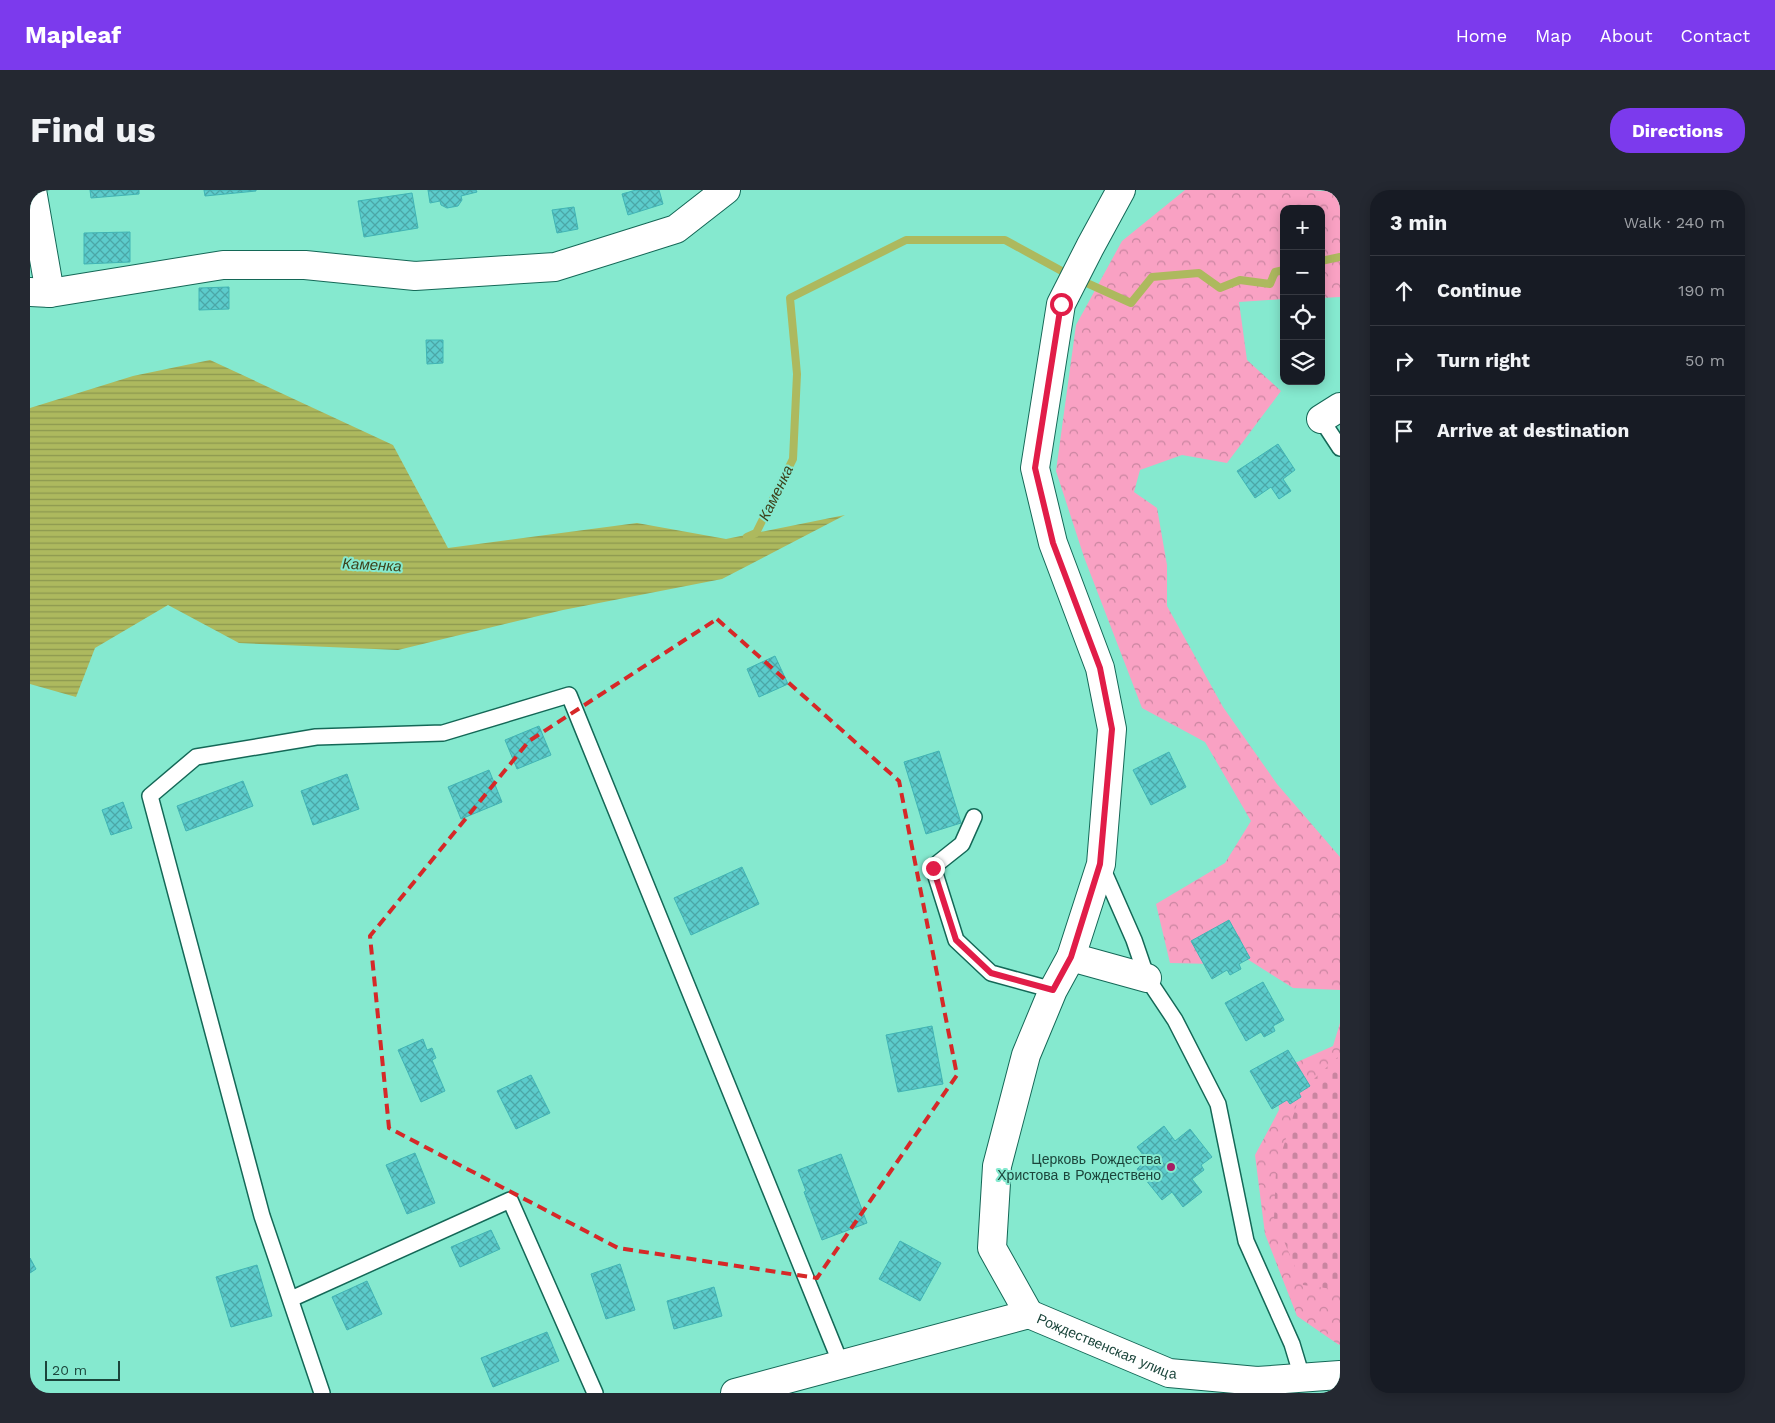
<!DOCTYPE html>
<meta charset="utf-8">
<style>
body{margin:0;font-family:"Work Sans",sans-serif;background:#242831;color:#f1f3f6}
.controls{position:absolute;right:15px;top:15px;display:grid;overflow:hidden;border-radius:10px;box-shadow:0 2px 12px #0003}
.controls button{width:45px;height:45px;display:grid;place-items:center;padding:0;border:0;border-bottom:1px solid #363941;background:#171b24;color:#f1f3f6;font:25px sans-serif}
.scale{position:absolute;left:15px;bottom:12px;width:75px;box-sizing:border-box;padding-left:5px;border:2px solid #1b453b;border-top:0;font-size:14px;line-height:18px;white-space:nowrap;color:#1b453b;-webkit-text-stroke:4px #85e9cf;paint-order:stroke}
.stop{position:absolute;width:15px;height:15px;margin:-11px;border:4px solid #e11d48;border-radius:50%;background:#fff}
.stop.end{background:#e11d48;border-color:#fff;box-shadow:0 1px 5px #0008}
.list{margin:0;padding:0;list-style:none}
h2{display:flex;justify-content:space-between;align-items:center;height:65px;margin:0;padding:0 20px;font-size:21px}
h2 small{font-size:16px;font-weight:400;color:#9ea1a6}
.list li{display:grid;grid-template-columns:32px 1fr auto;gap:15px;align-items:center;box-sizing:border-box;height:70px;padding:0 20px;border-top:1px solid #363941}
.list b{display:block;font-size:19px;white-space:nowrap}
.list em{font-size:16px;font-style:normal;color:#9ea1a6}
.icon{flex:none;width:28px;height:28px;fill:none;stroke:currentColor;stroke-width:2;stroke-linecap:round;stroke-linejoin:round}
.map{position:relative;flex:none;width:1310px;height:1203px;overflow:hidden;border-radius:20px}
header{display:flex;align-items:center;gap:30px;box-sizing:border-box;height:70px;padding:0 25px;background:#7c3aed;color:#fff}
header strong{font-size:24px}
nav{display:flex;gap:28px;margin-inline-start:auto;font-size:18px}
.intro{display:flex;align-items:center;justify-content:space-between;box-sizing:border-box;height:120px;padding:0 30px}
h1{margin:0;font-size:35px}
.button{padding:12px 22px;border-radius:20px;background:#7c3aed;color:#fff;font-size:18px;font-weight:700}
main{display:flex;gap:30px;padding:0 30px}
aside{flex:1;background:#171b24;border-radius:20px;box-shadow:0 2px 12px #0003}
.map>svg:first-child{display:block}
</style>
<header>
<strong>Mapleaf</strong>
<nav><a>Home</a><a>Map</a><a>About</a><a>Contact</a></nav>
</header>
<div class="intro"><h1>Find us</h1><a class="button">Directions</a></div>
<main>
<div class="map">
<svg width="1310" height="1203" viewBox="0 0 1310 1203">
<defs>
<pattern id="forest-crowns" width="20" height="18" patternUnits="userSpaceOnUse" patternTransform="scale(1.25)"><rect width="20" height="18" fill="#f9a1c3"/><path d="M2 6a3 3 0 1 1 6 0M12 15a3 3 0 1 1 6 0" fill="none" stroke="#c985a0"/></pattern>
<pattern id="cemetery-stones" width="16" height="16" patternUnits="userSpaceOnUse" patternTransform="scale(1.25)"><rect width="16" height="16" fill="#f9a1c3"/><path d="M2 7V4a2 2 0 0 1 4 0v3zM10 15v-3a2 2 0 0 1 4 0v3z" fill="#c985a0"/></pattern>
<pattern id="water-rules" width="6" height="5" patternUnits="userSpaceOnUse" patternTransform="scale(1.25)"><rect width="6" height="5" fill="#adb95e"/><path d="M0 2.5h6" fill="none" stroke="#8c984f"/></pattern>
<pattern id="building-cross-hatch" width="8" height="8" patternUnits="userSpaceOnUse" patternTransform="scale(1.25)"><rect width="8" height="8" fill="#5ccccc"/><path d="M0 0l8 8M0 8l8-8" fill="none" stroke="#4ba7a7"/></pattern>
</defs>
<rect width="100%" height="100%" fill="#85e9cf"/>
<g fill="url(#forest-crowns)">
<path d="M1155 0H1281L1310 2V107L1291 108V19H1254V109L1209 112 1217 170 1251 201 1197 273 1152 265 1110 280 1104 302 1127 318 1137 375V416L1193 517 1247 594 1310 667V800L1263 798 1214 767 1184 774 1140 773 1126 714 1195 673 1221 631 1175 552 1112 518 1054 367 1026 281 1046 135 1092 51Z"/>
<path d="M1310 833V1154L1309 1155 1267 1126 1235 1044 1225 965 1249 920 1247 881 1303 856Z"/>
</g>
<path fill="url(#cemetery-stones)" d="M1310 865V1100L1273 1095 1244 1028 1246 980 1271 901Z"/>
<path fill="url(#water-rules)" d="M180 170 363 255 418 358 607 333 696 349 815 325 692 389 533 420 368 460 209 453 138 415 65 458 46 507 0 494V218L103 186Z"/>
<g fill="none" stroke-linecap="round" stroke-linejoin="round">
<g stroke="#adb95e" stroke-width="8">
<path d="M1291 71 1310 67"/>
<path d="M717 347 726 343 763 269 767 184 760 108 876 50H975L1039 85 1101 113 1122 87 1169 83 1190 98 1210 90 1240 94 1245 82 1254 80"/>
</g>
</g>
<g fill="url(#building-cross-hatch)" stroke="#41b4b4">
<path d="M60 0H109V4L61 8Z"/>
<path d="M174 0H226V1L175 6Z"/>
<path d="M398 0H446L447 2 431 6 432 10 428 16 417 18 411 15 410 11 400 13Z"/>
<path d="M606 0H629L633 14 598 25 592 4Z"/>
<path d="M382 3 388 38 334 47 328 11Z"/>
<path d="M544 17 548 39 527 43 522 20Z"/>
<path d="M100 42V72L54 74V43Z"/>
<path d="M199 97V119L169 120V98Z"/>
<path d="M396 150H413V173L397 174Z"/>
<path d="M1248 254 1265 280 1253 289 1261 301 1249 309 1241 297 1225 308 1207 281Z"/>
<path d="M745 466 758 494 729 507 717 479Z"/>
<path d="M509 536 521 565 487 579 475 550Z"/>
<path d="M909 561 931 633 896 644 874 572Z"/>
<path d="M1139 562 1156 597 1121 615 1103 580Z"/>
<path d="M459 580 472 612 431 629 418 597Z"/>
<path d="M317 584 329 619 283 635 271 601Z"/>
<path d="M213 591 223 616 156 641 147 616Z"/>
<path d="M93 612 102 638 81 645 72 620Z"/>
<path d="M712 677 729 714 661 745 644 708Z"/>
<path d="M1199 730 1220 768 1209 774 1211 779 1200 785 1197 780 1182 789 1161 751Z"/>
<path d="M1233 792 1254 830 1243 836 1245 841 1234 847 1231 842 1216 851 1195 813Z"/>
<path d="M902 836 913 894 868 902 856 845Z"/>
<path d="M393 849 397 860 402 858 406 868 402 870 415 901 391 912 368 860Z"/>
<path d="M1258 860 1280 896 1269 903 1271 907 1260 914 1257 910 1242 919 1220 881Z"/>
<path d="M501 885 520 923 486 939 467 901Z"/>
<path d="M1134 936 1145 951 1160 939 1182 967 1171 975 1174 980 1162 989 1172 1002 1153 1017 1142 1002 1132 1010 1107 979 1117 970 1107 957Z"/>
<path d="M385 963 405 1013 377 1024 356 975Z"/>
<path d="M811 964 837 1033 792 1050 774 1002 776 1001 768 980Z"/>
<path d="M461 1040 470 1059 430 1077 421 1057Z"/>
<path d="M870 1051 911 1073 890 1111 849 1089Z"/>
<path d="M0 1068 6 1079 0 1083Z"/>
<path d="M590 1074 605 1120 576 1129 561 1084Z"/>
<path d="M227 1075 242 1126 201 1137 186 1087Z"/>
<path d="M337 1091 352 1124 317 1140 302 1107Z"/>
<path d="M684 1097 692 1126 644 1139 637 1111Z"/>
<path d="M517 1142 529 1171 463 1197 451 1168Z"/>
</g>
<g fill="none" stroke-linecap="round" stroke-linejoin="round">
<g stroke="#146857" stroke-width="18">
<g id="lane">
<path d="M1291 229 1310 258"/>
<path d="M944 627 932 654 903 677 926 750 961 783 1023 800"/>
<path d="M1071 675 1104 750 1117 788 1145 830 1188 914 1216 1051 1262 1154 1272 1187"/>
<path d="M261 1109 480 1010 565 1203"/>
<path d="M292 1203 232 1026 120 606 166 567 286 547 413 543 539 505 811 1174"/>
</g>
</g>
<g stroke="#146857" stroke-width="30">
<g id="street">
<path d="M2 0 20 103"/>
<path d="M0 102 20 103 193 75H275L385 86 525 77 646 39 696 0"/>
<path d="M1291 229 1310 217"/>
<path d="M1041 767 1117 788"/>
<path d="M999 1124 962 1058 967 976 996 865 1023 800 1041 767 1071 674 1082 539 1070 478 1023 353 1005 278 1031 114 1060 57 1091 0"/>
</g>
</g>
<g stroke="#146857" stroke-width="30">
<g id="secondary">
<path id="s1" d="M705 1203 999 1124 1139 1183 1227 1191 1310 1185"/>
</g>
</g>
<use href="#lane" stroke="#fff" stroke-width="15"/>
<use href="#street" stroke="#fff" stroke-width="28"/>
<use href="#secondary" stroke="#fff" stroke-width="28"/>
</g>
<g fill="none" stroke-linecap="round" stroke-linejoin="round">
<path stroke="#e11d48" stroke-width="6" d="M903 678 926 750 961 783 1023 800 1041 767 1070 674 1082 539 1070 478 1023 353 1005 278 1031 114"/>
</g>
<path fill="none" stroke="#d62828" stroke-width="4" stroke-dasharray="10 6" stroke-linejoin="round" d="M687 429 869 591 927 885 787 1088 588 1058 359 938 340 746 499 551Z"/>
<circle fill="#a61d64" stroke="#85e9cf" stroke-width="2" cx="1141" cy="977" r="5"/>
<g text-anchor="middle" stroke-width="4" stroke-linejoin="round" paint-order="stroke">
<g font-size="14" fill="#1b453b" stroke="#85e9cf" text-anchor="end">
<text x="1131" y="974">Церковь Рождества<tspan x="1131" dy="16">Христова в Рождествено</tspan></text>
</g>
<g font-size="14" fill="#1b453b" stroke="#85e9cf">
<text dy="5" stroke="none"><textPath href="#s1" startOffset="389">Рождественская улица</textPath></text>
</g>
<g font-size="15" font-style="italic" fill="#3d411b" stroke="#85e9cf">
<text transform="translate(746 303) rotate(-64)" y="5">Каменка</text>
<text transform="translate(342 375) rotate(3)" y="5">Каменка</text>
</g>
</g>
</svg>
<div class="controls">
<button>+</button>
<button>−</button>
<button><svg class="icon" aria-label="locate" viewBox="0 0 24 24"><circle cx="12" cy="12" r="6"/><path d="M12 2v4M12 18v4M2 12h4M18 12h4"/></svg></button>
<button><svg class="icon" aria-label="layers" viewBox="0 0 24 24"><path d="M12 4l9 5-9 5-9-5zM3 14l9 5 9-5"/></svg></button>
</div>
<div class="scale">20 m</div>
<div class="stop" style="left:1031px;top:114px"></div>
<div class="stop end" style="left:903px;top:678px"></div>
</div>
<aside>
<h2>3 min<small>Walk · 240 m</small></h2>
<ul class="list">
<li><svg class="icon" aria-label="ahead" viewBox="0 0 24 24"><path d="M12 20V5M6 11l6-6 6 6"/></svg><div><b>Continue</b></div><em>190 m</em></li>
<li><svg class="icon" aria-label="right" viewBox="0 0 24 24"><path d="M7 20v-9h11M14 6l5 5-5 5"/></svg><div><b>Turn right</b></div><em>50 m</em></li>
<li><svg class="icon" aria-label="arrive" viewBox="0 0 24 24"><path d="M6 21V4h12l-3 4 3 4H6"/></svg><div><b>Arrive at destination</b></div></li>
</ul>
</aside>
</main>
